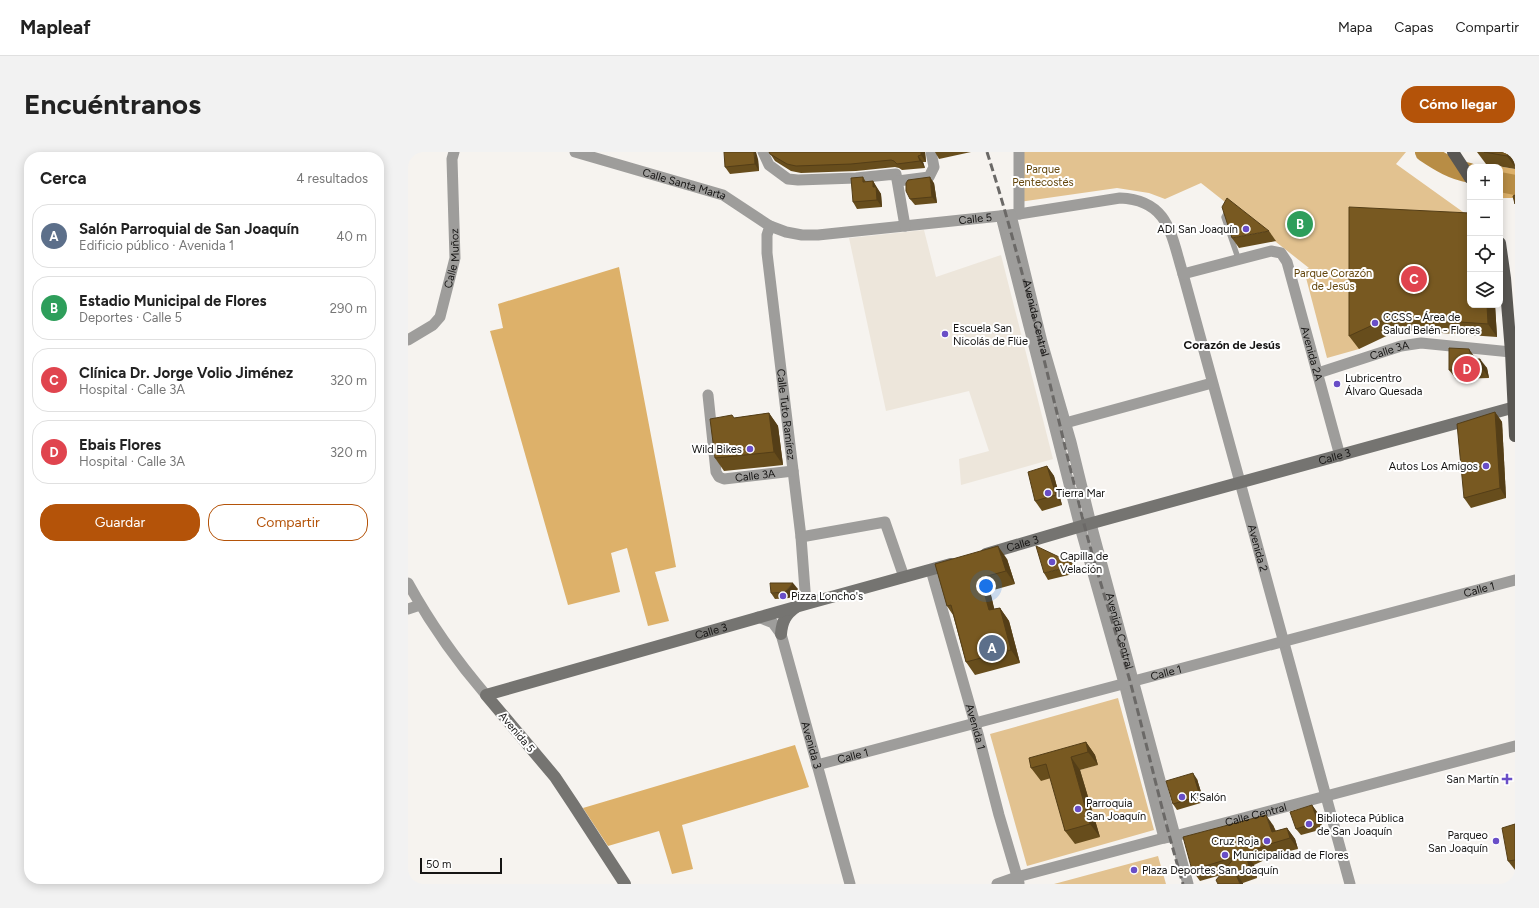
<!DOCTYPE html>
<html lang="es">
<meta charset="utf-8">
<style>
body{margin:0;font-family:Figtree,sans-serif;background:#f2f2f2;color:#222}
.controls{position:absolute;right:12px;top:12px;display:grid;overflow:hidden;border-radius:8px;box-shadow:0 2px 10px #0003}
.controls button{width:36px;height:36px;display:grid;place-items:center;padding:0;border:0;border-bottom:1px solid #e0e0e0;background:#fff;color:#222;font:20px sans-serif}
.scale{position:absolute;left:12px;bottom:10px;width:82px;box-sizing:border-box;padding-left:4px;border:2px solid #151413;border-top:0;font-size:11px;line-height:14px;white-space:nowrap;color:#151413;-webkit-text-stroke:3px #fff;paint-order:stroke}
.you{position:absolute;left:578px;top:434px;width:14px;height:14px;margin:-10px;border:3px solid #fff;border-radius:50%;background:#1a73e8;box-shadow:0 0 0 6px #1a73e833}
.badge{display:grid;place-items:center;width:26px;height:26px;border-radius:50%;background:#b45309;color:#fff;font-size:13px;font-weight:700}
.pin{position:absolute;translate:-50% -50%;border:2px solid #fff;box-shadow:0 1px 4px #0006}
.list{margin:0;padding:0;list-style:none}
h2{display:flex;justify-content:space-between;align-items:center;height:52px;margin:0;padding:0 16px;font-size:17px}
h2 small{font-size:13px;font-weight:400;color:#767676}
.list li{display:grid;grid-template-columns:26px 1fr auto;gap:12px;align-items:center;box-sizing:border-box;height:64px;margin:0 8px 8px;padding:0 8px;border:1px solid #e0e0e0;border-radius:16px}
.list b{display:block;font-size:15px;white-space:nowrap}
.list p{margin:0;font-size:13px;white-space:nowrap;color:#767676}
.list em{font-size:13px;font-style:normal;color:#767676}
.actions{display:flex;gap:8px;padding:12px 16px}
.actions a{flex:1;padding:9px 0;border:1px solid #b45309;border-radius:16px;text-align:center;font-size:14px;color:#b45309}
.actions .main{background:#b45309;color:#fff}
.icon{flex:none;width:22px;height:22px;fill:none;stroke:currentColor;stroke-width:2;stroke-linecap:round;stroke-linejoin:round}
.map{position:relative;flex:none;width:1107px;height:732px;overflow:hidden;border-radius:16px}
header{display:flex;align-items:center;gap:24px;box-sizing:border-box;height:56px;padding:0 20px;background:#fff;border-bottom:1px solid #e0e0e0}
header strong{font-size:19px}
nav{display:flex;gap:22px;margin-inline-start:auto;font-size:14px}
.intro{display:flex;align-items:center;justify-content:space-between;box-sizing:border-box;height:96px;padding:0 24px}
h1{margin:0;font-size:28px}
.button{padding:10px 18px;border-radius:16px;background:#b45309;color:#fff;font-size:14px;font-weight:700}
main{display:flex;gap:24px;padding:0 24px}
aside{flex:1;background:#fff;border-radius:16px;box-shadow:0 2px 10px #0003}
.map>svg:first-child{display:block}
</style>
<header>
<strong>Mapleaf</strong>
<nav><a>Mapa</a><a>Capas</a><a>Compartir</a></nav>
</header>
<div class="intro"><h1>Encuéntranos</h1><a class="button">Cómo llegar</a></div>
<main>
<aside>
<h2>Cerca<small>4 resultados</small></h2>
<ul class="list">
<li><span class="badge" style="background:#5c6f8a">A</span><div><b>Salón Parroquial de San Joaquín</b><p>Edificio público · Avenida 1</p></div><em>40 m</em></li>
<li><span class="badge" style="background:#2e9e5b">B</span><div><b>Estadio Municipal de Flores</b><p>Deportes · Calle 5</p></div><em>290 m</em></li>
<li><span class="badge" style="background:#e0444e">C</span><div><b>Clínica Dr. Jorge Volio Jiménez</b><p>Hospital · Calle 3A</p></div><em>320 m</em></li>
<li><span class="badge" style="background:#e0444e">D</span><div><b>Ebais Flores</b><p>Hospital · Calle 3A</p></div><em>320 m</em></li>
</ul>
<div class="actions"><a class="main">Guardar</a><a>Compartir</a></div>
</aside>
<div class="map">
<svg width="1107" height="732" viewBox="0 0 1107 732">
<rect width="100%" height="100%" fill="#f6f3ef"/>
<path fill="#ede6db" d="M516 78 528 125 593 103 645 307 553 333 551 307 581 299 561 239 478 259 441 86Z"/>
<g fill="#e2c290" fill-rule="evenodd">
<path d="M613 0H998L988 12 1062 65 951 197 919 206 896 118 901 116 793 31 757 47 741 41 709 36 611 50Z"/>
<path d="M710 546 746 678 619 714 582 582ZM687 603 689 613 672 618 691 685 648 625Z"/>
<path d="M750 704 758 732H646Z"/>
</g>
<g fill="#ddb16a">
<path d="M1078 12 1107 17V46H1095L1092 42V15H1074Z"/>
<path d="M211 115 268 415 247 420 261 469 240 474 219 396 203 401 212 440 160 453 82 179 95 176 90 152Z"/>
<path d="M387 593 401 635 274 673 285 717 264 722 251 679 200 694 175 656Z"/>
</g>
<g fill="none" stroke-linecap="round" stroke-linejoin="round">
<g stroke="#b88d45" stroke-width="20">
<path d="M1017 0C1032 10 1045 18 1062 21"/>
<path d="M1092 30 1107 33"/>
</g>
<path stroke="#9e9d9b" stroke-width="5.5" d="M820 58 816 65 830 106"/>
<g stroke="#9e9d9b" stroke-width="11">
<path id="s1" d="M167 0 315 43 362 74 378 80 394 83H410L611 62 712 46C761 48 763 83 775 122L942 732"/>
<path d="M355 0 361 13 380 27 390 28 448 26 488 22 497 74"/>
<path d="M490 29 521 25 526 15 523 0"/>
<path d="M611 62V0"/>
<path id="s2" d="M603 63 634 190 663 290 683 372 780 732"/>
<path d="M593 64 672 375 716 531 756 686"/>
<path id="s3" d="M362 74 359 83V101L393 385 398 452"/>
<path id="s4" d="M775 122 863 99 873 101 879 110 932 304"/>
<path id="s5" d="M0 188 25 173 32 165 47 106 44 7 46 0"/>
<path id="s6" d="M910 221 993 194 1013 191 1103 200"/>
<path id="s7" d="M300 243 308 320 311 325 316 327 385 319"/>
<path d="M650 273 804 231"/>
<path d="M393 385 477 370 496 425"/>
<path id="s8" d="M523 418 570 582 591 663 611 731"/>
<path d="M0 431C22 471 48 508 78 543"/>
<path d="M0 457 12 453"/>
<path id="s9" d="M350 465 365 471 373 482 442 732"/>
<path id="s10" d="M409 613C642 553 874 488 1107 428"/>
<path id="s11" d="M589 732 609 725 756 686 767 684 1107 594"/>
</g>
<g stroke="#757471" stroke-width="12">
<path id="s12" d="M578 402 677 373 1107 255"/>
<path d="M373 482C374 469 378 462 388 455"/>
<path id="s13" d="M217 732 165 652 147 625 78 543 398 452 543 412"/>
</g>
<g stroke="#595753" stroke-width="12">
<path d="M1045 0 1062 26"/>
<path d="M1092 91 1097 126 1103 200 1107 284"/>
</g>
<path stroke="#6b6967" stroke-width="3" stroke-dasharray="8 4" stroke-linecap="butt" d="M579 0C618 122 645 248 676 372 690 425 707 477 722 529 740 597 755 665 775 732"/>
</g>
<g fill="#674d1c">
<path d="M361 0H517L518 10H515L517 16 494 18 491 16 487 15 448 19 393 21 383 19 367 9Z"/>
<path d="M527 0H563L531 7Z"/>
<path d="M1069 0H1107V17L1078 12Z"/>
<path d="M350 7 351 19 322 22 317 15Z"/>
<path d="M455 25 458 30 465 29 469 36 473 42 474 55 449 57 445 50Z"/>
<path d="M526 31 529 51 507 53 502 47Z"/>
<path d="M1062 61V153H1087L1089 185 991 178 951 197 941 184Z"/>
<path d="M861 79 868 89 831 96 824 86Z"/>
<path d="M1068 207 1079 216 1081 226 1048 227 1041 218Z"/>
<path d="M1087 260 1094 270 1098 346 1063 356 1056 346Z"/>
<path d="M361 261 370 274 375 313 316 319 307 306 326 266Z"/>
<path d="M639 314 646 324 654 353 634 359 627 349Z"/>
<path d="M599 407 607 432 582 439 586 457 592 456 601 469 612 511 567 523 558 510 545 463 539 454 527 412Z"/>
<path d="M668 413 673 420 640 428 636 421Z"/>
<path d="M390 437 381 446 367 447 363 441Z"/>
<path d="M678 590 687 603 690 613 672 618 692 685 667 692 657 679 643 626 633 629 623 616Z"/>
<path d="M789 627 796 650 769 658 765 652Z"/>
<path d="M904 653 909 660 915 677 893 683 888 677Z"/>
<path d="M1107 672V718L1100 709Z"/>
<path d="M865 673 868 679 879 676 887 687 890 697 869 702 846 713 849 726 835 731 813 723 792 729 784 718Z"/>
</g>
<g fill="#543e17">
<path d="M346 0H348L350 7 351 19 347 12Z"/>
<path d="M513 0H517L518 10 513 3Z"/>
<path d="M1101 0H1107V15L1099 4Z"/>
<path d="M510 4 515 10 517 16 512 9Z"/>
<path d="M522 25 526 31 529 51 524 45Z"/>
<path d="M465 29 473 42 474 55 469 48 465 35Z"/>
<path d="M1079 153H1087L1089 185 1080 172Z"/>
<path d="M1061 197 1068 207 1071 217 1064 207Z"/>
<path d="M1072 207 1079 216 1081 226 1074 216Z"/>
<path d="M1087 260 1094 270 1098 346 1092 336Z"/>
<path d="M361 261 370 274 375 313 366 300Z"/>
<path d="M639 314 646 324 654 353 648 343Z"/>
<path d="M590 394 599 407 607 432 598 419Z"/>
<path d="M572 426 582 439 590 472 581 458Z"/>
<path d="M385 431 390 437 381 446 377 440Z"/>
<path d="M592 456 601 469 612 511 603 498Z"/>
<path d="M678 590 687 603 690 613 680 600Z"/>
<path d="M663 605 672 618 692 685 682 672Z"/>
<path d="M785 621 789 627 796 650 792 644Z"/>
<path d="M904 653 909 660 915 677 910 670Z"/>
<path d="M858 663 865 673 871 689 864 680Z"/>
<path d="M879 676 887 687 890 697 882 686Z"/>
<path d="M838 702 846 713 849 726 841 715Z"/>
<path d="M827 720 835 731V732H832Z"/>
</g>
<g fill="#785921" stroke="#543e17">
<path d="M316 0H346L347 12 317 15Z"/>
<path d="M361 0H513V3L510 4 512 9 489 12 486 9 483 8 443 12 388 14 379 12 362 2Z"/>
<path d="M1076 0H1101L1099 4Z"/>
<path d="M455 25V30L465 29V35H468L469 48 445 50 443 26Z"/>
<path d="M522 25 524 45 502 47 498 39V31L500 28Z"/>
<path d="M1107 43V52L1105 44Z"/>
<path d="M819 46 861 79 824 86 814 55Z"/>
<path d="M941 55 1062 61V153H1079L1080 172 982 165 941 184Z"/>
<path d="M1041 196 1061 197 1064 207H1072L1074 216 1041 218Z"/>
<path d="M1087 260 1092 336 1056 346 1049 272Z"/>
<path d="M361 261 366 300 307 306 302 267 324 263 326 266Z"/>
<path d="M639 314 648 343 627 349 620 320Z"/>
<path d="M590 394 598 419 572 426 581 458 592 456 603 498 558 510 543 453 539 454 527 412Z"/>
<path d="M628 394 668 413 636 421Z"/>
<path d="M362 431H385L377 440 363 441Z"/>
<path d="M678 590 680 600 663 605 682 672 657 679 638 612 623 616 621 606Z"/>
<path d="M785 621 792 644 765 652 758 629Z"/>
<path d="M904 653 910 670 888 677 882 660Z"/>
<path d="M858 663 864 680 879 676 882 686 862 692 838 702 841 715 827 720 832 732H810L808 728 827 705 784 718 775 685Z"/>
<path d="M1107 672V708L1100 709 1094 676Z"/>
</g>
<g fill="#694ec7" stroke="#fff" stroke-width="1.5">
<circle cx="838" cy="77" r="4"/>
<circle cx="967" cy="171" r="4"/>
<circle cx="537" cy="182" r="4"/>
<circle cx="929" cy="232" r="4"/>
<circle cx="342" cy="297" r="4"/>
<circle cx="1078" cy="314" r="4"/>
<circle cx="640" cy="341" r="4"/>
<circle cx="644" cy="410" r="4"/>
<circle cx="375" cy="444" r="4"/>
<path d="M1097 621h4v4h4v4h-4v4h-4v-4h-4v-4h4z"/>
<circle cx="774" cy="645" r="4"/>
<circle cx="670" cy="657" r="4"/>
<circle cx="901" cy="672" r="4"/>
<circle cx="859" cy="689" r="4"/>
<circle cx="1088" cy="689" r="4"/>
<circle cx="817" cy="703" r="4"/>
<circle cx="726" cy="718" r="4"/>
</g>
<g text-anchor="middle" stroke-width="4" stroke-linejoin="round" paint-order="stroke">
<g font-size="11" fill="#63450b" stroke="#fff">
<text x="635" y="21">Parque<tspan x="635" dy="13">Pentecostés</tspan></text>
<text x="925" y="125">Parque Corazón<tspan x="925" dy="13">de Jesús</tspan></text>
</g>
<g font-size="11" fill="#151413" stroke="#fff">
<text dy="4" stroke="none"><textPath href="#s1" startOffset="114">Calle Santa Marta</textPath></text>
<text dy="4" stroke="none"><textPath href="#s1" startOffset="418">Calle 5</textPath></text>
<text dy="4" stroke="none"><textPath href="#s5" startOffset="100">Calle Muñoz</textPath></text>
<text dy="4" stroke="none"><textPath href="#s2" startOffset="106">Avenida Central</textPath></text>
<text dy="4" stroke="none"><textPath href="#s6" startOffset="75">Calle 3A</textPath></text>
<text dy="4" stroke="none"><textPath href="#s4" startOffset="207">Avenida 2A</textPath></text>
<text dy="4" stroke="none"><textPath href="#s3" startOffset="190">Calle Tuto Ramírez</textPath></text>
<text dy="4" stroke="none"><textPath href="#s12" startOffset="362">Calle 3</textPath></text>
<text dy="4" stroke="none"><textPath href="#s7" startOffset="120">Calle 3A</textPath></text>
<text dy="4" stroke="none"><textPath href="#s12" startOffset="38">Calle 3</textPath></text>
<text dy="4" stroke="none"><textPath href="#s1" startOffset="957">Avenida 2</textPath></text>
<text dy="4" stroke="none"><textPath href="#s10" startOffset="685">Calle 1</textPath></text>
<text dy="4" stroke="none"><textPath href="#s13" startOffset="469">Calle 3</textPath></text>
<text dy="4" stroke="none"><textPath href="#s2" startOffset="430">Avenida Central</textPath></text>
<text dy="4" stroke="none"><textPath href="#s10" startOffset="361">Calle 1</textPath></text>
<text dy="4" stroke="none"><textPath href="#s8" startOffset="163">Avenida 1</textPath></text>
<text transform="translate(109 580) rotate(50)" y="4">Avenida 5</text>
<text dy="4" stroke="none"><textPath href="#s9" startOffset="145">Avenida 3</textPath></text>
<text dy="4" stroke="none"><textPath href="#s10" startOffset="37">Calle 1</textPath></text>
<text dy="4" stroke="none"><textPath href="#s11" startOffset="268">Calle Central</textPath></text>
</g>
<g font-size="11" fill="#151413" stroke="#fff" text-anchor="start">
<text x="830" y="81" text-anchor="end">ADI San Joaquín</text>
<text x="975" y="169">CCSS - Área de<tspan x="975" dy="13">Salud Belén - Flores</tspan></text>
<text x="545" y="180">Escuela San<tspan x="545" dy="13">Nicolás de Flüe</tspan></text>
<text x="937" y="230">Lubricentro<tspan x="937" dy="13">Álvaro Quesada</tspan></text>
<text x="334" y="301" text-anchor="end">Wild Bikes</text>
<text x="1070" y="318" text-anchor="end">Autos Los Amigos</text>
<text x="648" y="345">Tierra Mar</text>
<text x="652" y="408">Capilla de<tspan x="652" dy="13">Velación</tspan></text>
<text x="383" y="448">Pizza Loncho's</text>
<text x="1091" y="631" text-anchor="end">San Martín</text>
<text x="782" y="649">K'Salón</text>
<text x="678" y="655">Parroquia<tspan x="678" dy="13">San Joaquín</tspan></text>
<text x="909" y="670">Biblioteca Pública<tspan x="909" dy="13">de San Joaquín</tspan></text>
<text x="1080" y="687" text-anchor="end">Parqueo<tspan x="1080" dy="13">San Joaquín</tspan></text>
<text x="851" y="693" text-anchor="end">Cruz Roja</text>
<text x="825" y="707">Municipalidad de Flores</text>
<text x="734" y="722">Plaza Deportes San Joaquín</text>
</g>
<g font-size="12" font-weight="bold" fill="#151413" stroke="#fff">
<text x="824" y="197">Corazón de Jesús</text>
</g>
</g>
</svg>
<div class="controls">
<button>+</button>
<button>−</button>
<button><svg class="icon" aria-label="locate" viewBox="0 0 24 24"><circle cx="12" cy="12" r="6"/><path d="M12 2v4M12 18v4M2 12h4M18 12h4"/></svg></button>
<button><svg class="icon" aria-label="layers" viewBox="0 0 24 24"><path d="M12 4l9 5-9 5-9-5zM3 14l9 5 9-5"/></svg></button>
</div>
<div class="scale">50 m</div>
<div class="you"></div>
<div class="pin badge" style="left:584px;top:496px;background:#5c6f8a">A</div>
<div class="pin badge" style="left:892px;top:72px;background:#2e9e5b">B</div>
<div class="pin badge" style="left:1006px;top:127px;background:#e0444e">C</div>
<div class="pin badge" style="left:1059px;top:217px;background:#e0444e">D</div>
</div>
</main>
